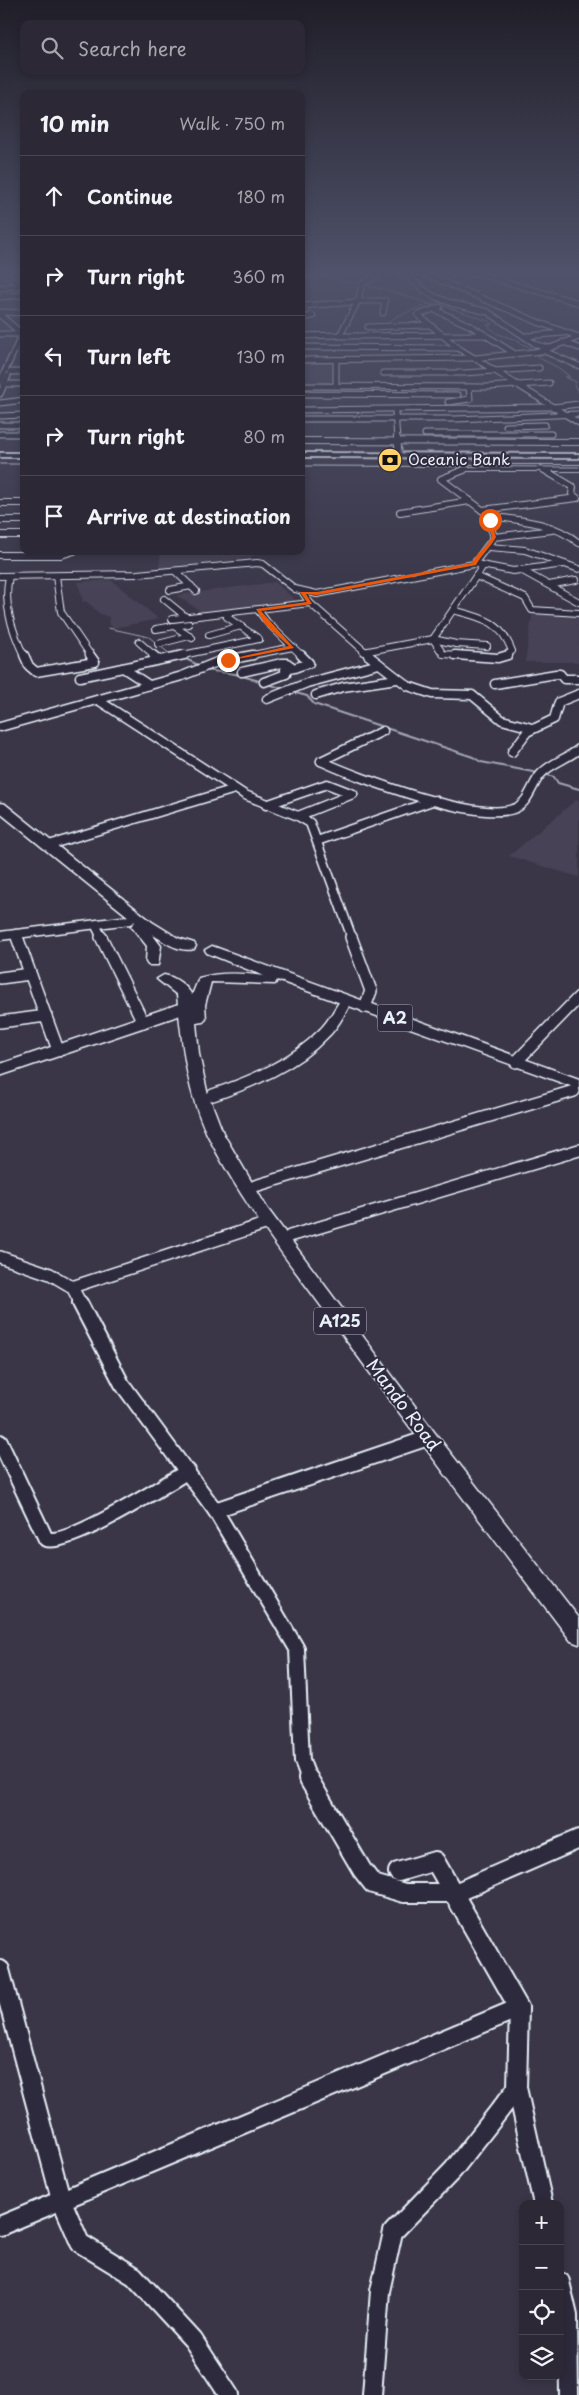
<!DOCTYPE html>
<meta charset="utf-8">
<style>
body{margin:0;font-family:"Playpen Sans",sans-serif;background:#34303e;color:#f1f3f6}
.controls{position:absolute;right:15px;bottom:15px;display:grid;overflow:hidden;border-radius:10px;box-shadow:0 2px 8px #0003}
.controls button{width:45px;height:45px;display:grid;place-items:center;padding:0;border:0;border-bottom:1px solid #484451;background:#2c2836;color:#f1f3f6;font:25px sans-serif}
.stop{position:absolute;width:15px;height:15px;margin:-11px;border:4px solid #ea580c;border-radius:50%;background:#fff}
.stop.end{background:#ea580c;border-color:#fff;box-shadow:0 1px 5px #0008}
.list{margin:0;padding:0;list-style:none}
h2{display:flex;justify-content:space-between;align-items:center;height:65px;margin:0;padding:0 20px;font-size:21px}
h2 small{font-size:16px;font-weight:400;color:#a6a6ad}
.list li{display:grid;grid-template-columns:32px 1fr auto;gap:15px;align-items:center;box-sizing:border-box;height:80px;padding:0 20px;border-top:1px solid #484451}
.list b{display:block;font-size:19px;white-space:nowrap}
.list em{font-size:16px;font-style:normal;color:#a6a6ad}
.icon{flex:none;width:28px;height:28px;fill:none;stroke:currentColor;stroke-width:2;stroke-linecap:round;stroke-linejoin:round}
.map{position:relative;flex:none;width:579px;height:2395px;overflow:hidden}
.search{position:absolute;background:#2c2836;box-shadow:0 2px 8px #0003;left:20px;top:20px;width:285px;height:55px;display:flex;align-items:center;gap:12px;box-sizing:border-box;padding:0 18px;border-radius:10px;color:#a6a6ad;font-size:19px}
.panel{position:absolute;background:#2c2836;box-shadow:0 2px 8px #0003;left:20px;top:90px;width:285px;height:465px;border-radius:10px}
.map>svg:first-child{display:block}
</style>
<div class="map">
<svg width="579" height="2395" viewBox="0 0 579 2395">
<rect width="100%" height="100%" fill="#3a3648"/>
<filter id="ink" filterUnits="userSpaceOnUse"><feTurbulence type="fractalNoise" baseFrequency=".02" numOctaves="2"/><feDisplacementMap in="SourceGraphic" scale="10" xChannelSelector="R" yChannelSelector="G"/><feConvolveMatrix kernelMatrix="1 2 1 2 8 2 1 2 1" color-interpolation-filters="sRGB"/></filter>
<g filter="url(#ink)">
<g fill="#464354">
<path d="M301 361H332L331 386H301Z"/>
<path d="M161 551H254L257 554 247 558 159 568Z"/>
<path d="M111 580 159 619 113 628 110 625 109 617 100 614 86 601 83 602 78 582Z"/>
<path d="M275 582 295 600 290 604 205 614 176 595Z"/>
<path d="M533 610 579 615V662H525Z"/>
<path d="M576 800H579V877L509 856Z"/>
</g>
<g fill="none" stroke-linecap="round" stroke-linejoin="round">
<g stroke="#a2a6b1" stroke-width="1">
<path d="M301 275 325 276"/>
<path d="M331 275 338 276 340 282 368 284 369 287C390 289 409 298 430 304L397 316 389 322 391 326 388 334"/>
<path d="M430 304H439L488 321 493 324 487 325 498 334 520 341 518 342 540 352 543 354 538 356 539 358 559 368 570 377H565L576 382 574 385 579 393"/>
<path d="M108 628 149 637 171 655"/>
</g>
<g stroke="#a2a6b1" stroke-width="2">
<path d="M184 658 198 665 196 668"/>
<path d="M205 670 235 674 263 682"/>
<path d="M268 684 284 689"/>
<path d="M292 692 307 696 314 704 473 757 481 762 538 773"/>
<path d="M544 774 554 777 558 783 579 789"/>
</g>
<g stroke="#e8f1f8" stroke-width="7">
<g id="minor-far5">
<path d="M392 271 409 278 431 295 451 303 488 312 537 345 549 348"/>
<path d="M418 271 540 323 579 337"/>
<path d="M468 271 579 303"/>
<path d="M0 272 24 286"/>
<path d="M312 274 354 272"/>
<path d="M0 288 24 285"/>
<path d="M0 297 24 295"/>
<path d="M358 301H385L383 313"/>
<path d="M301 306 357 302"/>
<path d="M440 307 418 315 458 348 579 423"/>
<path d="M433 309 471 326 515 354"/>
<path d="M1 312 24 313"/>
<path d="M0 315 22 334 0 382"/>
<path d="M301 318 313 316 311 315"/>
<path d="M368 327 428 325"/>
<path d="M0 334H22"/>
<path d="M301 336 340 335 358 301 362 284 384 271"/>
<path d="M339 336 485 335"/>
<path d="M526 336 564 333"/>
<path d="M563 342 579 348"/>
<path d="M301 347 458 348"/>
<path d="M542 350 579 366"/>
<path d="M301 360 475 358 542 351 579 337"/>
<path d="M336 360V386"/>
<path d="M10 372H24"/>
<path d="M383 373H464L539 368"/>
<path d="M5 384H24"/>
<path d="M301 386 487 387 549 383"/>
<path d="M302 386 305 394 458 395"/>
<path d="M0 394 8 376"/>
<path d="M448 402 470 399 469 387"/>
<path d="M0 403 24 400"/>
<path d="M553 407 579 404"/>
<path d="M301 410 554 407"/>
<path d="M395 412 397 439"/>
<path d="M0 416 24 415"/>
<path d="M301 419H456L579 414"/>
<path d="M0 425H24"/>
<path d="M506 426 545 425"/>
<path d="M0 434H24"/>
<path d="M425 434H551"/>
</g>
</g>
<g stroke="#e8f1f8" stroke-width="8">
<g id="minor-far4">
<path d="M397 438 399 455"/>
<path d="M301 441 579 442"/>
<path d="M466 468H579"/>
<path d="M0 503H24"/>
<path d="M482 510 577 498 572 494 573 487 541 468"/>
<path d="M400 512 470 501"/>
<path d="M488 516C520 520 553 522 579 543"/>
<path d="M0 520H24"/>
<path d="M0 535H24"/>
<path d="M494 537 552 530"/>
<path d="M489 547 525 550 579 569"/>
<path d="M0 555H61L74 551"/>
<path d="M476 564 513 571 564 564"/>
<path d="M521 570 579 602"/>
<path d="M175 571 196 591"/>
<path d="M0 576 137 574 257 563 263 564 295 589 317 594 474 564 494 537 486 513 441 479 464 470 466 467 465 460"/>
<path d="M9 576C3 605 12 630 24 656"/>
<path d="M56 576 61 612 91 656"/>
<path d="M476 576 525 598 532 610 579 613"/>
<path d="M549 585 576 580"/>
<path d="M170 590 191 586"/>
<path d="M303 593 310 603 370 656"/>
<path d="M164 599 186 617"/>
<path d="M258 610 267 622 302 656"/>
<path d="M453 610C483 618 500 620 512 651L506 656"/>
<path d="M172 619 310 603"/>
<path d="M189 624 174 626 192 638"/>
<path d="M156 629 174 626"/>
<path d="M209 635 241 626"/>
<path d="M139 642 155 656"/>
<path d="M158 644 189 636"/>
<path d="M363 652 433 639 456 644 487 646"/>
<path d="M178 656 259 639 227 617"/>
<path d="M247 656 293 647"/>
<path d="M473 656 443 654 433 639 483 566"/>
</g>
</g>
<g stroke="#e8f1f8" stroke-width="11">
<g id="minor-far3">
<path d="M24 655 29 666 36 672 95 662 90 655"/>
<path d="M153 655 158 659"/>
<path d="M368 655 408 686 432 694 472 695 502 720 532 728"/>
<path d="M455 655 498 658 508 655"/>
<path d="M123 668 149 685"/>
<path d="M242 672 282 663H287L294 668 309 663 301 655"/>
<path d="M80 677 184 655"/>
<path d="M264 682 286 674 285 670 294 668"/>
<path d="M495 684 556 674H560L564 679H579"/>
<path d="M316 695 343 687 397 679"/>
<path d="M267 699 307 683 379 664"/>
<path d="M98 700 245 795 298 816 310 823 352 938"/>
<path d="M0 727 182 676 217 662 253 655"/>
<path d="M512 752 527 732 554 719 559 702 579 694"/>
<path d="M321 761C358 778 480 824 516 808 529 802 532 784 541 774 551 763 567 759 579 749"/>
<path d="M321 761 383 731"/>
<path d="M266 805 327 784 353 794"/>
<path d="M298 816 353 794"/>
<path d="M317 841 435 800"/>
<path d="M49 845 235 789"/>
<path d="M96 926 102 938"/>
<path d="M16 934 18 938"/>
<path d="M0 936 130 920"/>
</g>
</g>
<g stroke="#e8f1f8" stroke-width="14">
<g id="minor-far2">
<path d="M17 937 58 1050"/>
<path d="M101 937 143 1022"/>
<path d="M351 937 371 991 365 1007"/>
<path d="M0 978 30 974"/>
<path d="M0 1022 46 1016"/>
<path d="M516 1062 579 997"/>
<path d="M0 1070 187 1007"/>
<path d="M213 1095C251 1082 295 1064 323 1034 332 1026 337 1016 343 1006"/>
<path d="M255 1186 574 1091"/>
<path d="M290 1236 579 1150"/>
<path d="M0 1257 50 1274 72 1287 81 1304"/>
<path d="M72 1287 268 1223"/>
</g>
</g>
<g stroke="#e8f1f8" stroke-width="18">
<g id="minor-far1">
<path d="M80 1303 122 1384 215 1510 297 1649 302 1761 309 1779"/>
<path d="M0 1442 46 1539C68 1547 165 1485 188 1471"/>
<path d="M215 1510 428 1438"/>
</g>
</g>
<g stroke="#e8f1f8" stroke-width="22">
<g id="minor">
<path d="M308 1778 362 1870 373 1884 404 1893H455L579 1839"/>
<path d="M398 1872 435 1861 519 2008 517 2088 543 2204"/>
<path d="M0 1970 61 2199 80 2243 134 2276 193 2340 229 2395"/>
<path d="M0 2226 519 2008"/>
<path d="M560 2282 568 2316 569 2395"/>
<path d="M372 2395 380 2291 393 2232 453 2170 517 2088"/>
</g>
</g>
<g stroke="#e8f1f8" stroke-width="4">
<g id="major">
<rect x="0" y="453" width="24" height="4"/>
<path d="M301 453 579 454V458L301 457Z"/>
</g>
</g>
<g stroke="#e8f1f8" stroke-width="3">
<g id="highway">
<path d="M0 803 5 804 152 922 178 938 194 943 196 946 194 949C180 953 164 942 152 934L161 946 158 965H148L146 962 147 946 131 926 135 922 0 813Z"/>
<path d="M212 946 579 1079V1089L277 980 275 984 211 982 205 1005 206 1019 203 1022 196 1023 199 1054 207 1091 223 1133 267 1208 435 1433 579 1618V1644L571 1641C493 1538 414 1434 338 1329 292 1266 242 1204 207 1134 186 1090 182 1042 177 995L157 979 164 975C175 977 186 985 192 995L199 978C220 972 241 973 264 976L207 953 205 950Z"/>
</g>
</g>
<use href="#minor-far5" stroke="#2f2a3d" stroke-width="5"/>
<use href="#minor-far4" stroke="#2f2a3d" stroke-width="6"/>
<use href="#minor-far3" stroke="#2f2a3d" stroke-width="8"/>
<use href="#minor-far2" stroke="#2f2a3d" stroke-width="11"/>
<use href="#minor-far1" stroke="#2f2a3d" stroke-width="14"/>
<use href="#minor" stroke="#2f2a3d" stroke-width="18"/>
<use href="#major" fill="#2f2a3d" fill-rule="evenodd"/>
<use href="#highway" fill="#2f2a3d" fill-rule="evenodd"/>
<g stroke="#e8f1f8" stroke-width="1">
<path d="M0 464H24"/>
<path d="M301 466 579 467"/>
</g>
</g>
</g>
<linearGradient id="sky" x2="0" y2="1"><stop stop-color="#201e28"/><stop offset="0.45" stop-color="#4f526a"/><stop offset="1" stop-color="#4f526a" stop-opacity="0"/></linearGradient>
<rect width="579" height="606" fill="url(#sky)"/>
<path fill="#ea580c" d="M490 519 496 537C490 548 482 554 476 565L317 595 306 594 312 604 261 611 294 648 228 661 226 660 289 646 265 624 256 609 307 602 300 592H317L472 563C478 552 486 548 492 537L487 520Z"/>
<defs>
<g id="bank-disc" transform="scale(1.25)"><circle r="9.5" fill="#ffd166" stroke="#2f2a3d"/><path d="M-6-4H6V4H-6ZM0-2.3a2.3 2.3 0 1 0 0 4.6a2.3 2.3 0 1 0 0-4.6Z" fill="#111"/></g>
</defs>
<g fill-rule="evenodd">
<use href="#bank-disc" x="390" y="460"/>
</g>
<g text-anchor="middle" stroke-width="4" stroke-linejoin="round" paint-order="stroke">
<g font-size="15" fill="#e8f1f8" stroke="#2f2a3d" text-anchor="start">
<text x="408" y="465">Oceanic Bank</text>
</g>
<g fill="#2f2a3d" stroke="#b0b5c0" stroke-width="1">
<rect x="377.5" y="1004.5" width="35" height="27" rx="4"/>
<rect x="314" y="1307.5" width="52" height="27" rx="4"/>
</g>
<g font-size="16" font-weight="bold" fill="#e8f1f8">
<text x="395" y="1024">A2</text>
<text x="340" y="1327">A125</text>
</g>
<g font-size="18" fill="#e8f1f8" stroke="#2f2a3d">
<text transform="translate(403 1405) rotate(53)" y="6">Mando Road</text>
</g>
</g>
</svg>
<div class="controls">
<button>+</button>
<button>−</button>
<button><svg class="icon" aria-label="locate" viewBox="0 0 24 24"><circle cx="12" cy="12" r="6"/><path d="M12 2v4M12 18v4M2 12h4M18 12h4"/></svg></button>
<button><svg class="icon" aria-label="layers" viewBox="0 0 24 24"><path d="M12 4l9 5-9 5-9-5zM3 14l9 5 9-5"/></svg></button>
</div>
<div class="stop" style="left:490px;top:520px"></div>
<div class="stop end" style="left:228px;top:660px"></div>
<div class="search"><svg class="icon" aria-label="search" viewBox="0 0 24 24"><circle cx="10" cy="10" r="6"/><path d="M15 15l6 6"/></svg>Search here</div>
<section class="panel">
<h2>10 min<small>Walk · 750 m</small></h2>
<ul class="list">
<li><svg class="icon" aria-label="ahead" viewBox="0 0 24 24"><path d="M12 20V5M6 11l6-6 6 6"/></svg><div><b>Continue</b></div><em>180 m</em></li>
<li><svg class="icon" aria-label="right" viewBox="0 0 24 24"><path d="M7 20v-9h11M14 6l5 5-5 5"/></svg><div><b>Turn right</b></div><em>360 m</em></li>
<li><svg class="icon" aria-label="left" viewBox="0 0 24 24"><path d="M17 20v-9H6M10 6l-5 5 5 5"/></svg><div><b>Turn left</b></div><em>130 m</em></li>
<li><svg class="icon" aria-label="right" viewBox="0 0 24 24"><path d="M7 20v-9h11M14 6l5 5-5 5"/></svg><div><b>Turn right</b></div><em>80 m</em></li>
<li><svg class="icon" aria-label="arrive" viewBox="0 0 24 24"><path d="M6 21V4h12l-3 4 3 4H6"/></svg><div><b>Arrive at destination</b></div></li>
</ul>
</section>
</div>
